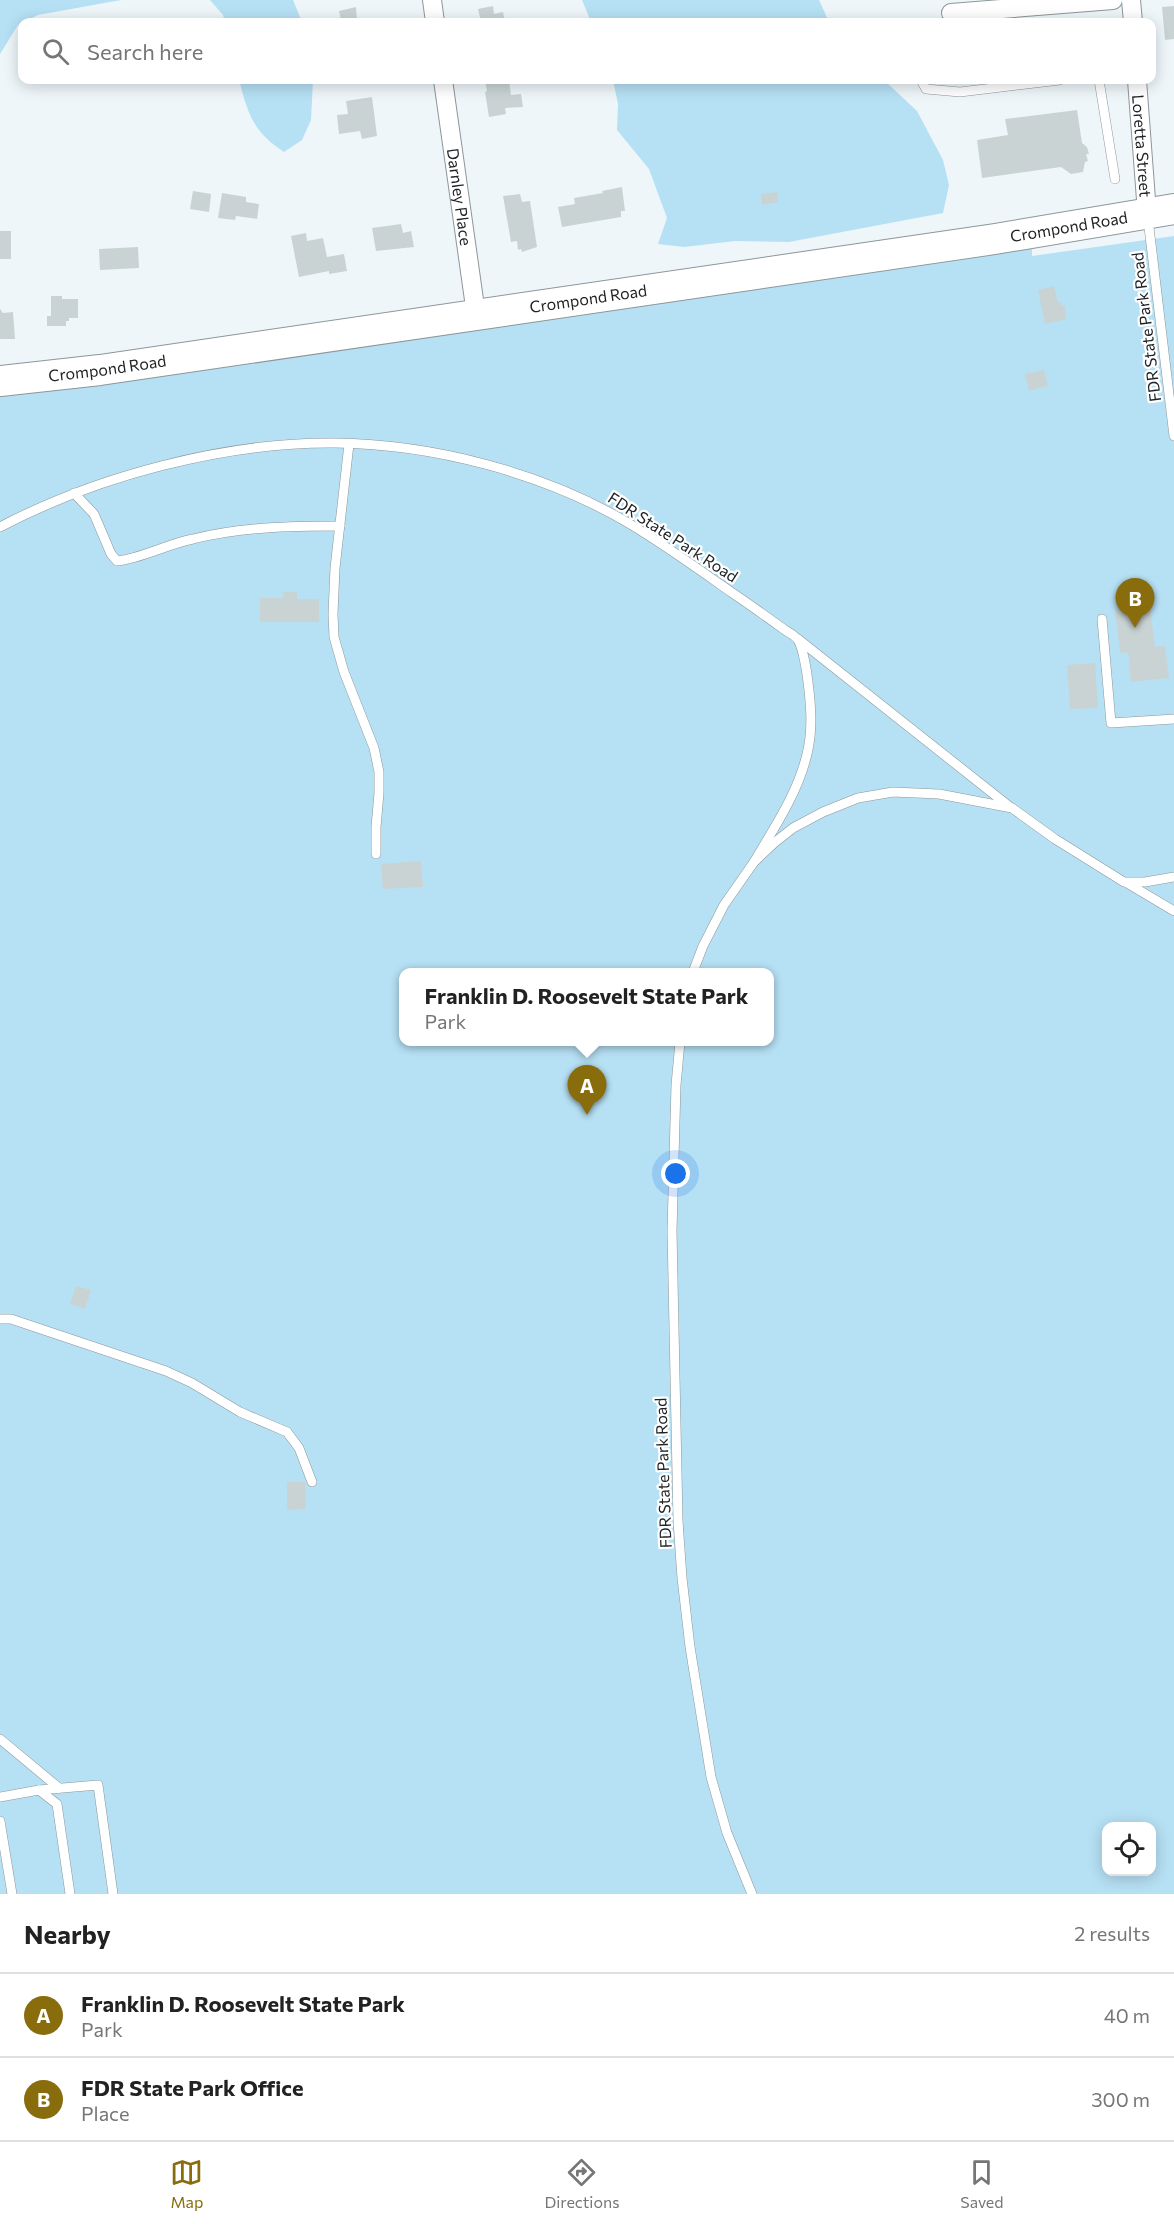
<!DOCTYPE html>
<style>
body{margin:0;font-family:Commissioner,sans-serif;background:#f6f6f6;color:#222}
.controls{position:absolute;right:18px;bottom:18px;display:grid;overflow:hidden;border-radius:12px;box-shadow:0 3px 15px #0003}
.controls button{width:54px;height:54px;display:grid;place-items:center;padding:0;border:0;border-bottom:2px solid #e0e0e0;background:#fff;color:#222;font:30px sans-serif}
.you{position:absolute;left:676px;top:1174px;width:21px;height:21px;margin:-15px;border:4px solid #fff;border-radius:50%;background:#1a73e8;box-shadow:0 0 0 9px #1a73e833}
.badge{display:grid;place-items:center;width:39px;height:39px;border-radius:50%;background:#896c0c;color:#fff;font-size:20px;font-weight:700}
.pin{position:absolute;translate:-50% -50px;filter:drop-shadow(0 2px 3px #0008)}
.pin::after{content:'';position:absolute;top:32px;width:21px;height:18px;background:inherit;clip-path:polygon(0 0,100% 0,50% 100%)}
.popup{position:absolute;left:399px;top:968px;width:375px;height:78px;box-sizing:border-box;display:grid;place-content:center;border-radius:12px;background:#fff;filter:drop-shadow(0 2px 4px #0005);font-size:20px;white-space:nowrap;color:#767676}
.popup b{font-size:22px;color:#222}
.popup::after{content:'';position:absolute;left:50%;top:100%;margin-left:-12px;border:12px solid transparent;border-top-color:#fff}
.list{margin:0;padding:0;list-style:none}
h2{display:flex;justify-content:space-between;align-items:center;height:78px;margin:0;padding:0 24px;font-size:26px}
h2 small{font-size:20px;font-weight:400;color:#767676}
.list li{display:grid;grid-template-columns:39px 1fr auto;gap:18px;align-items:center;box-sizing:border-box;height:84px;padding:0 24px;border-top:2px solid #e0e0e0}
.list b{display:block;font-size:22px;white-space:nowrap}
.list p{margin:0;font-size:20px;white-space:nowrap;color:#767676}
.list em{font-size:20px;font-style:normal;color:#767676}
.icon{flex:none;width:33px;height:33px;fill:none;stroke:currentColor;stroke-width:2;stroke-linecap:round;stroke-linejoin:round}
.map{position:relative;flex:none;width:1174px;height:1894px;overflow:hidden}
.search{position:absolute;background:#fff;box-shadow:0 3px 15px #0003;left:18px;right:18px;top:18px;height:66px;display:flex;align-items:center;gap:15px;box-sizing:border-box;padding:0 21px;border-radius:12px;color:#767676;font-size:22px}
.sheet{height:246px;background:#fff}
nav{display:flex;justify-content:space-around;align-items:center;box-sizing:border-box;height:84px;border-top:2px solid #e0e0e0;background:#fff;font-size:16px;color:#767676}
nav a{display:grid;justify-items:center;gap:3px}
nav .on{color:#896c0c}
.map>svg:first-child{display:block}
</style>
<div class="map">
<svg width="1174" height="1894" viewBox="0 0 1174 1894">
<rect width="100%" height="100%" fill="#eef6fa"/>
<g fill="#b6e0f4" fill-rule="evenodd">
<path d="M0 0H134H121L38 15 18 25 0 54Z"/>
<path d="M210 0H293L302 22H225L223 15Z"/>
<path d="M582 0H819L829 22H591Z"/>
<path d="M239 80H313L311 120 302 140 284 152C253 132 248 114 239 80Z"/>
<path d="M613 80H884L917 111 943 160 949 185 943 213 789 242 735 241 684 247 658 244 667 218 649 169 617 130 618 104Z"/>
<path d="M1174 236V1894H0V394L1032 248V256ZM404 972H770V1042H404ZM1106 1826H1152V1872H1106Z"/>
</g>
<g fill="#cad3d4">
<path d="M493 6 494 14 503 12 505 22H481L478 9Z"/>
<path d="M1174 6V39L1165 40 1162 7Z"/>
<path d="M356 7 357 22H334L341 20 339 11Z"/>
<path d="M485 80H509L511 95 521 94 523 107 505 108 506 114 489 117 485 92 487 91Z"/>
<path d="M372 97 377 136 362 139 360 131 339 134 337 115 348 114 346 101Z"/>
<path d="M1077 110 1082 143 1087 147 1089 154H1086L1088 161 1085 162 1083 172 1071 174 1061 167 982 178 977 140 1008 135 1005 119Z"/>
<path d="M622 187 625 211H621V217L562 227 558 207 575 204 574 198 603 193 602 191Z"/>
<path d="M193 191 211 194 209 212 190 209Z"/>
<path d="M777 192 778 202 762 205 761 194Z"/>
<path d="M222 193 246 197V202L259 204 257 219 236 216 235 220 218 218Z"/>
<path d="M520 194 522 202 530 201 537 247 522 252 521 249 518 250 517 241 511 242 503 196Z"/>
<path d="M401 224 403 233 411 231 414 247 376 251 372 228Z"/>
<rect x="0" y="231" width="11" height="28"/>
<path d="M306 233 307 241 323 238 327 257 344 254 347 271 329 274V271L299 277 291 236Z"/>
<path d="M138 247 139 268 100 270 99 249Z"/>
<path d="M1054 286 1058 303 1061 302 1062 306 1065 305 1066 319 1045 324 1038 290Z"/>
<path d="M51 296H62V299H78V318H69V321H66V326H47V316H51Z"/>
<path d="M0 309 3 313 13 312 15 339H0Z"/>
<path d="M1044 370 1048 386 1029 391 1025 374Z"/>
<path d="M1140 589 1142 607 1150 606 1155 647 1165 646 1169 678 1131 682 1128 652 1120 653 1115 609 1123 608 1121 591Z"/>
<path d="M283 592H297V599H319V622H260V598H283Z"/>
<path d="M1095 663 1098 708 1070 709 1067 665Z"/>
<path d="M421 861 423 887 383 889 381 864Z"/>
<path d="M76 1286 91 1290 85 1309 70 1304Z"/>
<path d="M287 1482H305L306 1509 287 1510Z"/>
</g>
<g fill="none" stroke-linecap="round" stroke-linejoin="round">
<g stroke="#8e9699" stroke-width="10">
<g id="service">
<path d="M921 80 926 89 960 92 1060 80"/>
<path d="M1099 80 1115 179"/>
<path d="M1148 219 1174 436"/>
<path d="M349 444 335 568 333 614 334 637 344 672 374 748 379 772V793L376 827V854"/>
<path d="M74 493 94 514 111 554 117 561C143 558 167 544 193 539 242 527 290 526 340 526"/>
<path d="M0 527C97 476 225 442 335 443 433 444 545 473 630 524 665 545 697 568 731 592 749 604 767 617 785 630 788 632 796 636 798 640 803 647 807 673 808 682 811 706 813 730 807 754 798 793 774 828 754 862"/>
<path d="M1102 619 1111 723 1174 719"/>
<path d="M798 639 1010 807"/>
<path d="M1127 883 1174 911"/>
<path d="M693 972 703 946 724 905 754 862 774 843 793 828 823 812 858 798 893 792 939 794 1012 808 1055 839 1124 882H1145L1174 877"/>
<path d="M680 1042 676 1085 672 1231 678 1521 682 1578 690 1647 711 1777 727 1833 752 1894"/>
<path d="M0 1319H11L166 1371 192 1383 240 1412 287 1432 299 1448 312 1482"/>
<path d="M0 1739 59 1788"/>
<path d="M39 1790 57 1804 70 1894"/>
<path d="M0 1797 39 1790 98 1785 113 1894"/>
<path d="M0 1821 12 1894"/>
</g>
</g>
<g stroke="#8e9699" stroke-width="20">
<g id="minor">
<path d="M432 0 435 22"/>
<path d="M1131 0 1133 22"/>
<path d="M951 13 1113 0"/>
<path id="s1" d="M443 80 476 314"/>
<path id="s2" d="M1137 80 1147 213"/>
</g>
</g>
<g stroke="#8e9699" stroke-width="32">
<g id="trunk">
<path id="s3" d="M0 381 100 370 995 239 1174 209"/>
</g>
</g>
<use href="#service" stroke="#fff" stroke-width="9"/>
<use href="#minor" stroke="#fff" stroke-width="18"/>
<use href="#trunk" stroke="#fff" stroke-width="30"/>
</g>
<g text-anchor="middle" stroke-width="4.5" stroke-linejoin="round" paint-order="stroke">
<g font-size="16" fill="#212426" stroke="#fff">
<text dy="6" stroke="none"><textPath href="#s2" startOffset="66">Loretta Street</textPath></text>
<text dy="6" stroke="none"><textPath href="#s1" startOffset="118">Darnley Place</textPath></text>
<text dy="6" stroke="none"><textPath href="#s3" startOffset="1080">Crompond Road</textPath></text>
<text dy="6" stroke="none"><textPath href="#s3" startOffset="594">Crompond Road</textPath></text>
<text transform="translate(1146 327) rotate(-97)" y="6">FDR State Park Road</text>
<text dy="6" stroke="none"><textPath href="#s3" startOffset="108">Crompond Road</textPath></text>
<text transform="translate(673 537) rotate(33)" y="6">FDR State Park Road</text>
<text transform="translate(663 1473) rotate(-92)" y="6">FDR State Park Road</text>
</g>
</g>
</svg>
<div class="controls">
<button><svg class="icon" aria-label="locate" viewBox="0 0 24 24"><circle cx="12" cy="12" r="6"/><path d="M12 2v4M12 18v4M2 12h4M18 12h4"/></svg></button>
</div>
<div class="you"></div>
<div class="pin badge" style="left:587px;top:1115px">A</div>
<div class="popup"><b>Franklin D. Roosevelt State Park</b>Park</div>
<div class="pin badge" style="left:1135px;top:628px">B</div>
<div class="search"><svg class="icon" aria-label="search" viewBox="0 0 24 24"><circle cx="10" cy="10" r="6"/><path d="M15 15l6 6"/></svg>Search here</div>
</div>
<section class="sheet">
<h2>Nearby<small>2 results</small></h2>
<ul class="list">
<li><span class="badge">A</span><div><b>Franklin D. Roosevelt State Park</b><p>Park</p></div><em>40 m</em></li>
<li><span class="badge">B</span><div><b>FDR State Park Office</b><p>Place</p></div><em>300 m</em></li>
</ul>
</section>
<nav>
<a class="on"><svg class="icon" aria-label="map" viewBox="0 0 24 24"><path d="M3 6l6-2 6 2 6-2v14l-6 2-6-2-6 2zM9 4v14M15 6v14"/></svg>Map</a>
<a><svg class="icon" aria-label="directions" viewBox="0 0 24 24"><path d="M12 3l9 9-9 9-9-9zM9 14v-3h6M13 9l2 2-2 2"/></svg>Directions</a>
<a><svg class="icon" aria-label="saved" viewBox="0 0 24 24"><path d="M7 4h10v16l-5-4-5 4z"/></svg>Saved</a>
</nav>
